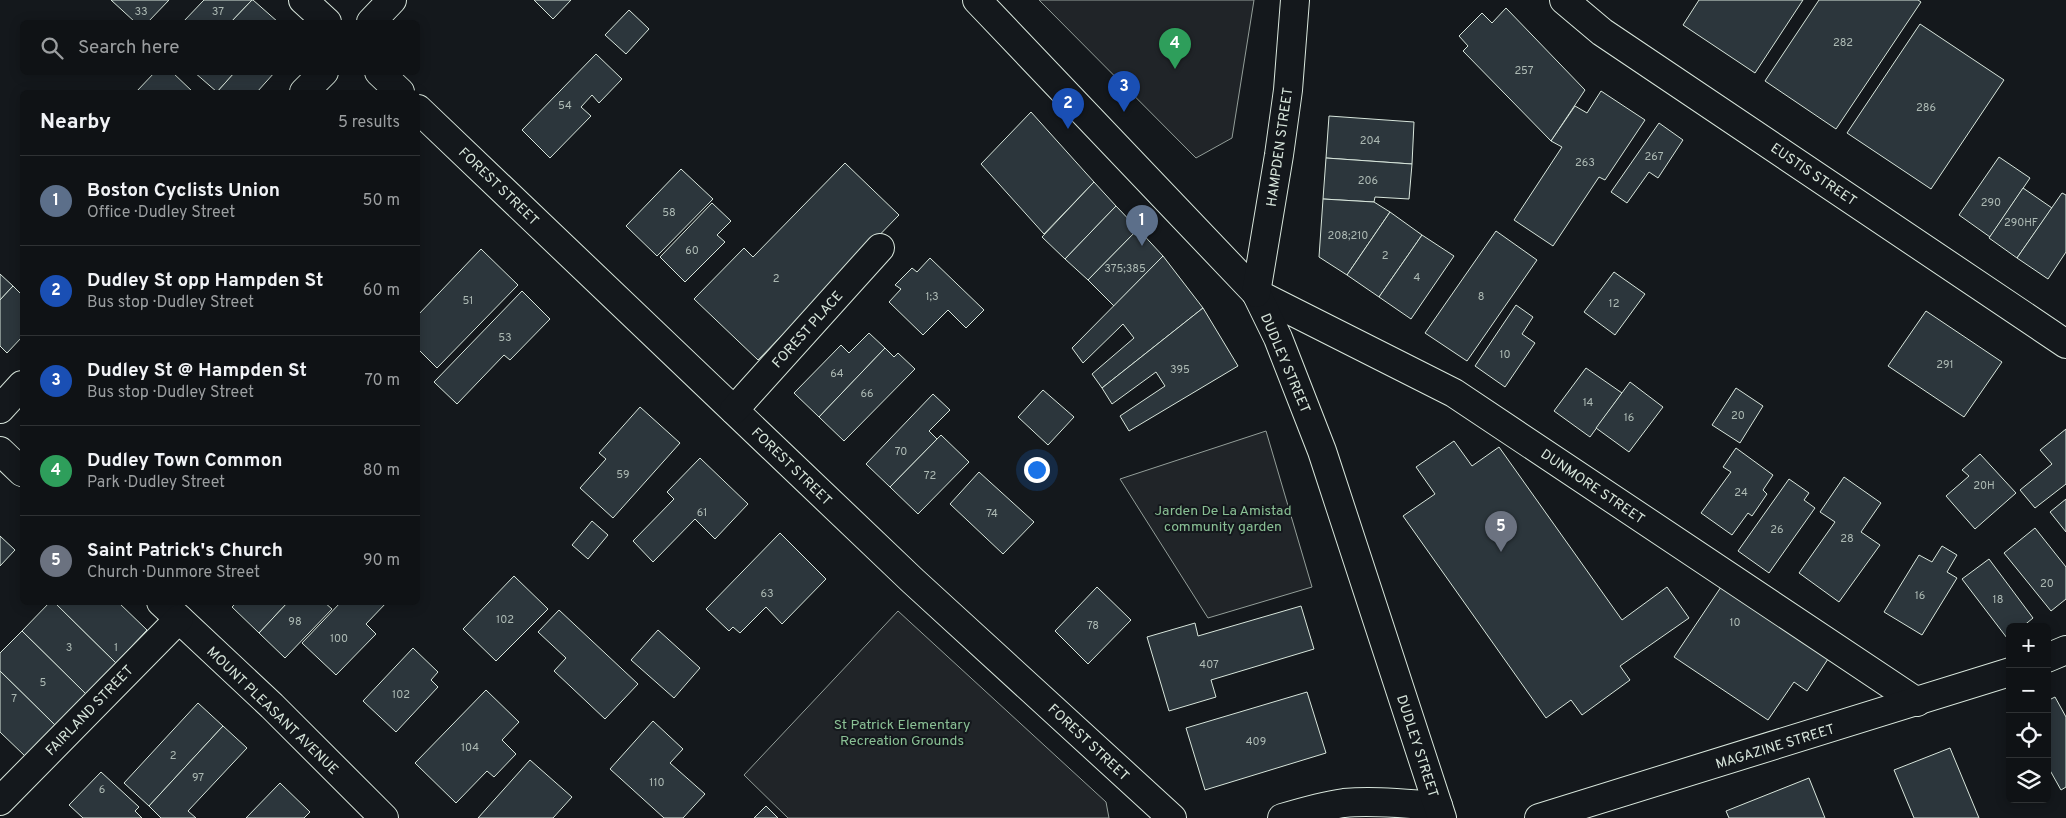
<!DOCTYPE html>
<meta charset="utf-8">
<style>
body{margin:0;font-family:Overpass,sans-serif;background:#181b1e;color:#f1f3f6}
.controls{position:absolute;right:15px;bottom:15px;display:grid;overflow:hidden;border-radius:8px;box-shadow:0 2px 12px #0003}
.controls button{width:45px;height:45px;display:grid;place-items:center;padding:0;border:0;border-bottom:1px solid #2f3234;background:#0f1215;color:#f1f3f6;font:25px sans-serif}
.you{position:absolute;left:1036px;top:469px;width:18px;height:18px;margin:-12px;border:4px solid #fff;border-radius:50%;background:#1a73e8;box-shadow:0 0 0 8px #1a73e833}
.badge{display:grid;place-items:center;width:32px;height:32px;border-radius:50%;background:#ffb74d;color:#fff;font-size:16px;font-weight:700}
.pin{position:absolute;translate:-50% -41px;filter:drop-shadow(0 1px 2px #0008)}
.pin::after{content:'';position:absolute;top:26px;width:18px;height:15px;background:inherit;clip-path:polygon(0 0,100% 0,50% 100%)}
.list{margin:0;padding:0;list-style:none}
h2{display:flex;justify-content:space-between;align-items:center;height:65px;margin:0;padding:0 20px;font-size:21px}
h2 small{font-size:16px;font-weight:400;color:#9b9ea0}
.list li{display:grid;grid-template-columns:32px 1fr auto;gap:15px;align-items:center;box-sizing:border-box;height:90px;padding:0 20px;border-top:1px solid #2f3234}
.list b{display:block;font-size:19px;white-space:nowrap}
.list p{margin:0;font-size:16px;white-space:nowrap;color:#9b9ea0}
.list em{font-size:16px;font-style:normal;color:#9b9ea0}
.icon{flex:none;width:28px;height:28px;fill:none;stroke:currentColor;stroke-width:2;stroke-linecap:round;stroke-linejoin:round}
.map{position:relative;flex:none;width:2066px;height:818px;overflow:hidden}
.search{position:absolute;background:#0f1215;box-shadow:0 2px 12px #0003;left:20px;top:20px;width:400px;height:55px;display:flex;align-items:center;gap:12px;box-sizing:border-box;padding:0 18px;border-radius:8px;color:#9b9ea0;font-size:19px}
.panel{position:absolute;background:#0f1215;box-shadow:0 2px 12px #0003;left:20px;top:90px;width:400px;height:515px;border-radius:8px}
.map>svg:first-child{display:block}
</style>
<div class="map">
<svg width="2066" height="818" viewBox="0 0 2066 818">
<rect width="100%" height="100%" fill="#14181c"/>
<g fill="#202428" stroke="#939e99">
<path d="M1039 0H1254L1232 138 1196 158Z"/>
<path d="M1266 431 1312 587 1208 618 1120 479Z"/>
<path d="M898 611 1106 802 1109 818H788L744 775Z"/>
</g>
<g fill="#2c363c" stroke="#d8e6dc">
<path d="M111 0H169L148 22H135Z"/>
<path d="M204 0H252L231 22H183Z"/>
<path d="M252 0H253L278 22H231Z"/>
<path d="M534 0H571L553 19Z"/>
<path d="M1699 0H1803L1755 73 1683 25Z"/>
<path d="M1819 0H1918L1921 2 1836 129 1765 81Z"/>
<path d="M1506 8 1585 90 1551 141 1463 51 1468 46 1459 36 1482 13 1492 23Z"/>
<path d="M629 10 649 29 626 54 605 35Z"/>
<path d="M1920 24 2004 80 1931 189 1847 133Z"/>
<path d="M596 54 622 79 599 103 592 95 581 107 591 116 550 158 522 130Z"/>
<path d="M155 72H172L193 92H136Z"/>
<path d="M194 72H235L217 92Z"/>
<path d="M235 72H275L257 92H217Z"/>
<path d="M1601 91 1645 120 1605 180 1599 177 1553 246 1514 220 1562 147 1551 141 1575 106 1587 113Z"/>
<path d="M1031 112 1094 182 1044 234 981 164Z"/>
<path d="M1329 116 1414 122 1412 164 1326 158Z"/>
<path d="M1659 123 1683 140 1658 178 1649 172 1627 203 1611 192Z"/>
<path d="M1999 157 2030 178 1990 237 1959 215Z"/>
<path d="M1326 158 1412 164 1409 199 1375 197 1374 202 1323 199Z"/>
<path d="M845 163 899 215 758 360 694 299 744 248 753 257Z"/>
<path d="M681 169 713 199 657 256 626 226Z"/>
<path d="M1094 182 1116 206 1065 259 1042 237Z"/>
<path d="M2023 188 2052 208 2017 258 1989 238Z"/>
<path d="M2062 193 2066 195V252L2048 279 2017 258Z"/>
<path d="M1323 199 1374 202 1390 212 1347 275 1319 257Z"/>
<path d="M712 203 731 221 717 235 725 242 685 282 660 257Z"/>
<path d="M1116 206 1138 229 1088 280 1065 259Z"/>
<path d="M1390 212 1422 235 1379 297 1347 275Z"/>
<path d="M1138 229 1163 256 1114 306 1088 280Z"/>
<path d="M1496 231 1537 260 1467 361 1425 333Z"/>
<path d="M1422 235 1454 256 1411 319 1379 297Z"/>
<path d="M481 249 518 285 437 368 418 349V315Z"/>
<path d="M1163 256 1203 308 1102 388 1092 374 1134 338 1123 324 1083 363 1072 348Z"/>
<path d="M930 258 984 310 966 328 948 310 923 335 889 302 901 289 895 285 912 268 917 272Z"/>
<path d="M1614 272 1645 294 1615 335 1584 312Z"/>
<path d="M0 274 13 286 0 300Z"/>
<path d="M13 286 22 295V337L7 353 0 346V300Z"/>
<path d="M522 291 550 319 510 360 504 355 457 404 434 382Z"/>
<path d="M1516 305 1533 317 1522 334 1535 343 1505 387 1475 366Z"/>
<path d="M1203 308 1238 366 1129 431 1120 416 1165 386 1156 372 1112 404 1102 388Z"/>
<path d="M1926 311 2002 362 1964 417 1888 366Z"/>
<path d="M869 333 885 348 819 417 794 393 841 345 849 353Z"/>
<path d="M885 348 894 357 898 353 915 369 844 441 819 417Z"/>
<path d="M1586 368 1622 393 1590 437 1554 411Z"/>
<path d="M1630 382 1663 407 1629 452 1596 428Z"/>
<path d="M1736 388 1763 406 1740 443 1712 425Z"/>
<path d="M1043 390 1074 417 1048 445 1018 417Z"/>
<path d="M933 394 950 410 929 431 937 439 890 487 866 464Z"/>
<path d="M640 407 680 443 613 518 580 488 606 459 599 453Z"/>
<path d="M2066 429V484L2035 508 2020 490 2052 464 2040 450Z"/>
<path d="M941 435 969 462 918 514 890 487Z"/>
<path d="M1454 441 1472 466 1499 447 1622 620 1667 587 1689 618 1620 666 1630 680 1582 715 1571 700 1546 718 1403 516 1435 494 1416 467Z"/>
<path d="M1736 448 1773 475 1763 490 1767 494 1752 516 1748 513 1732 535 1701 513 1731 472 1723 467Z"/>
<path d="M1980 454 2016 493 1975 529 1946 496 1969 476 1962 470Z"/>
<path d="M700 458 748 504 715 539 695 519 653 562 633 541 674 499 667 492Z"/>
<path d="M979 472 1034 522 1003 554 950 504Z"/>
<path d="M1844 477 1881 503 1861 532 1880 545 1839 602 1799 573 1835 522 1820 512Z"/>
<path d="M1789 479 1809 493 1804 500 1815 508 1769 573 1738 551Z"/>
<path d="M2066 499V532L2050 512Z"/>
<path d="M592 521 608 535 588 559 572 545Z"/>
<path d="M2035 528 2066 567V599L2051 611 2004 553Z"/>
<path d="M780 533 826 579 782 624 766 607 740 633 733 627 729 631 706 609Z"/>
<path d="M0 536 15 550 0 566Z"/>
<path d="M1942 546 1957 555 1947 572 1957 578 1922 635 1884 612 1919 555 1932 562Z"/>
<path d="M1989 559 2033 618 2022 627H2010V636L2007 638 1962 579Z"/>
<path d="M514 576 548 609 496 661 463 629Z"/>
<path d="M1097 587 1131 620 1088 664 1055 631Z"/>
<path d="M1721 587 1828 659 1807 691 1794 682 1768 720 1674 657Z"/>
<path d="M50 602H54L116 663 86 694 22 631Z"/>
<path d="M54 602H118L147 630 116 663Z"/>
<path d="M237 602H288L259 633 232 607Z"/>
<path d="M288 602H324L332 609 285 658 259 633Z"/>
<path d="M341 602H387L366 624 376 634 336 675 302 643Z"/>
<path d="M1301 606 1314 649 1211 680 1216 697 1169 711 1147 637 1195 623 1198 636Z"/>
<path d="M559 610 638 684 605 719 554 671 566 658 538 632Z"/>
<path d="M658 630 700 668 674 698 631 660Z"/>
<path d="M22 631 86 694 55 725 0 671V653Z"/>
<path d="M413 648 438 672 431 680 438 687 396 732 363 701Z"/>
<path d="M0 671 55 725 25 756 0 732Z"/>
<path d="M486 690 519 722 502 740 516 754 494 777 487 771 456 803 415 763Z"/>
<path d="M1307 692 1326 753 1205 790 1186 728Z"/>
<path d="M2055 697 2066 717V787L2061 790 2047 765V701Z"/>
<path d="M198 703 223 726 149 806 124 783Z"/>
<path d="M653 721 683 749 670 763 705 794 683 818H664L610 769Z"/>
<path d="M223 726 247 748 188 811 196 818H161L149 806Z"/>
<path d="M1950 748 1979 818H1914L1894 770Z"/>
<path d="M530 760 572 797 553 818H478Z"/>
<path d="M101 772 139 807 135 811 142 818H83L69 805Z"/>
<path d="M1809 778 1825 818H1729L1726 811Z"/>
<path d="M280 783 310 812 304 818H246Z"/>
<path d="M766 806 778 818H754Z"/>
</g>
<g fill="none" stroke-linecap="round" stroke-linejoin="round">
<g stroke="#d8e6dc" stroke-width="30">
<g id="minor">
<path d="M303 0 327 22"/>
<path d="M1564 0 1602 32 2066 344"/>
<path d="M371 22 392 0"/>
<path d="M379 72 400 92"/>
<path d="M304 92 324 72"/>
<path d="M418 109 913 581 1172 818"/>
<path d="M1256 293 1454 393 1917 702"/>
<path d="M0 409 22 385"/>
<path d="M734 410 880 248"/>
<path d="M0 451 22 472"/>
<path d="M161 602 272 706 384 818"/>
<path d="M0 801 179 619"/>
<path d="M1282 818C1302 812 1323 806 1344 803 1375 800 1407 804 1438 806"/>
</g>
</g>
<g stroke="#d8e6dc" stroke-width="30">
<g id="secondary">
<path d="M977 0 1256 293 1278 338 1322 451 1442 818"/>
<path d="M1256 293 1279 155 1288 90 1295 0"/>
<path d="M2047 658 2066 650"/>
<path d="M1539 818 2010 672"/>
</g>
</g>
<use href="#minor" stroke="#14181c" stroke-width="28"/>
<use href="#secondary" stroke="#14181c" stroke-width="28"/>
</g>
<g text-anchor="middle" stroke-width="4" stroke-linejoin="round" paint-order="stroke">
<g font-size="11" fill="#adbab4">
<text x="141" y="15">33</text>
<text x="218" y="15">37</text>
<text x="1843" y="46">282</text>
<text x="1524" y="74">257</text>
<text x="565" y="109">54</text>
<text x="1926" y="111">286</text>
<text x="1370" y="144">204</text>
<text x="1654" y="160">267</text>
<text x="1585" y="166">263</text>
<text x="1368" y="184">206</text>
<text x="1991" y="206">290</text>
<text x="669" y="216">58</text>
<text x="2021" y="226">290HF</text>
<text x="1348" y="239">208;210</text>
<text x="692" y="254">60</text>
<text x="1385" y="259">2</text>
<text x="1125" y="272">375;385</text>
<text x="1417" y="281">4</text>
<text x="776" y="282">2</text>
<text x="932" y="300">1;3</text>
<text x="1481" y="300">8</text>
<text x="468" y="304">51</text>
<text x="1614" y="307">12</text>
<text x="505" y="341">53</text>
<text x="1505" y="358">10</text>
<text x="1945" y="368">291</text>
<text x="1180" y="373">395</text>
<text x="837" y="377">64</text>
<text x="867" y="397">66</text>
<text x="1588" y="406">14</text>
<text x="1738" y="419">20</text>
<text x="1629" y="421">16</text>
<text x="901" y="455">70</text>
<text x="623" y="478">59</text>
<text x="930" y="479">72</text>
<text x="1984" y="489">20H</text>
<text x="1741" y="496">24</text>
<text x="702" y="516">61</text>
<text x="992" y="517">74</text>
<text x="1777" y="533">26</text>
<text x="1847" y="542">28</text>
<text x="2047" y="587">20</text>
<text x="767" y="597">63</text>
<text x="1920" y="599">16</text>
<text x="1998" y="603">18</text>
<text x="505" y="623">102</text>
<text x="295" y="625">98</text>
<text x="1735" y="626">10</text>
<text x="1093" y="629">78</text>
<text x="339" y="642">100</text>
<text x="69" y="651">3</text>
<text x="116" y="651">1</text>
<text x="1209" y="668">407</text>
<text x="43" y="686">5</text>
<text x="401" y="698">102</text>
<text x="14" y="702">7</text>
<text x="1256" y="745">409</text>
<text x="470" y="751">104</text>
<text x="173" y="759">2</text>
<text x="198" y="781">97</text>
<text x="657" y="786">110</text>
<text x="102" y="793">6</text>
</g>
<g font-size="14" fill="#d8e6dc" stroke="#14181c">
<text transform="translate(1279 147) rotate(-82)" y="5">HAMPDEN STREET</text>
<text transform="translate(1814 174) rotate(34)" y="5">EUSTIS STREET</text>
<text transform="translate(499 186) rotate(44)" y="5">FOREST STREET</text>
<text transform="translate(807 329) rotate(-48)" y="5">FOREST PLACE</text>
<text transform="translate(1286 363) rotate(67)" y="5">DUDLEY STREET</text>
<text transform="translate(792 466) rotate(44)" y="5">FOREST STREET</text>
<text transform="translate(1593 486) rotate(34)" y="5">DUNMORE STREET</text>
<text transform="translate(89 710) rotate(-46)" y="5">FAIRLAND STREET</text>
<text transform="translate(273 710) rotate(44)" y="5">MOUNT PLEASANT AVENUE</text>
<text transform="translate(1089 742) rotate(43)" y="5">FOREST STREET</text>
<text transform="translate(1418 746) rotate(72)" y="5">DUDLEY STREET</text>
<text transform="translate(1775 746) rotate(-17)" y="5">MAGAZINE STREET</text>
</g>
<g font-size="14" fill="#8ac095" stroke="#14181c">
<text x="1223" y="515">Jarden De La Amistad<tspan x="1223" dy="16">community garden</tspan></text>
<text x="902" y="729">St Patrick Elementary<tspan x="902" dy="16">Recreation Grounds</tspan></text>
</g>
</g>
</svg>
<div class="controls">
<button>+</button>
<button>−</button>
<button><svg class="icon" aria-label="locate" viewBox="0 0 24 24"><circle cx="12" cy="12" r="6"/><path d="M12 2v4M12 18v4M2 12h4M18 12h4"/></svg></button>
<button><svg class="icon" aria-label="layers" viewBox="0 0 24 24"><path d="M12 4l9 5-9 5-9-5zM3 14l9 5 9-5"/></svg></button>
</div>
<div class="you"></div>
<div class="pin badge" style="left:1142px;top:246px;background:#5c6f8a">1</div>
<div class="pin badge" style="left:1068px;top:129px;background:#1a4fb4">2</div>
<div class="pin badge" style="left:1124px;top:112px;background:#1a4fb4">3</div>
<div class="pin badge" style="left:1175px;top:69px;background:#2e9e5b">4</div>
<div class="pin badge" style="left:1501px;top:552px;background:#6b7280">5</div>
<div class="search"><svg class="icon" aria-label="search" viewBox="0 0 24 24"><circle cx="10" cy="10" r="6"/><path d="M15 15l6 6"/></svg>Search here</div>
<section class="panel">
<h2>Nearby<small>5 results</small></h2>
<ul class="list">
<li><span class="badge" style="background:#5c6f8a">1</span><div><b>Boston Cyclists Union</b><p>Office · Dudley Street</p></div><em>50 m</em></li>
<li><span class="badge" style="background:#1a4fb4">2</span><div><b>Dudley St opp Hampden St</b><p>Bus stop · Dudley Street</p></div><em>60 m</em></li>
<li><span class="badge" style="background:#1a4fb4">3</span><div><b>Dudley St @ Hampden St</b><p>Bus stop · Dudley Street</p></div><em>70 m</em></li>
<li><span class="badge" style="background:#2e9e5b">4</span><div><b>Dudley Town Common</b><p>Park · Dudley Street</p></div><em>80 m</em></li>
<li><span class="badge" style="background:#6b7280">5</span><div><b>Saint Patrick's Church</b><p>Church · Dunmore Street</p></div><em>90 m</em></li>
</ul>
</section>
</div>
